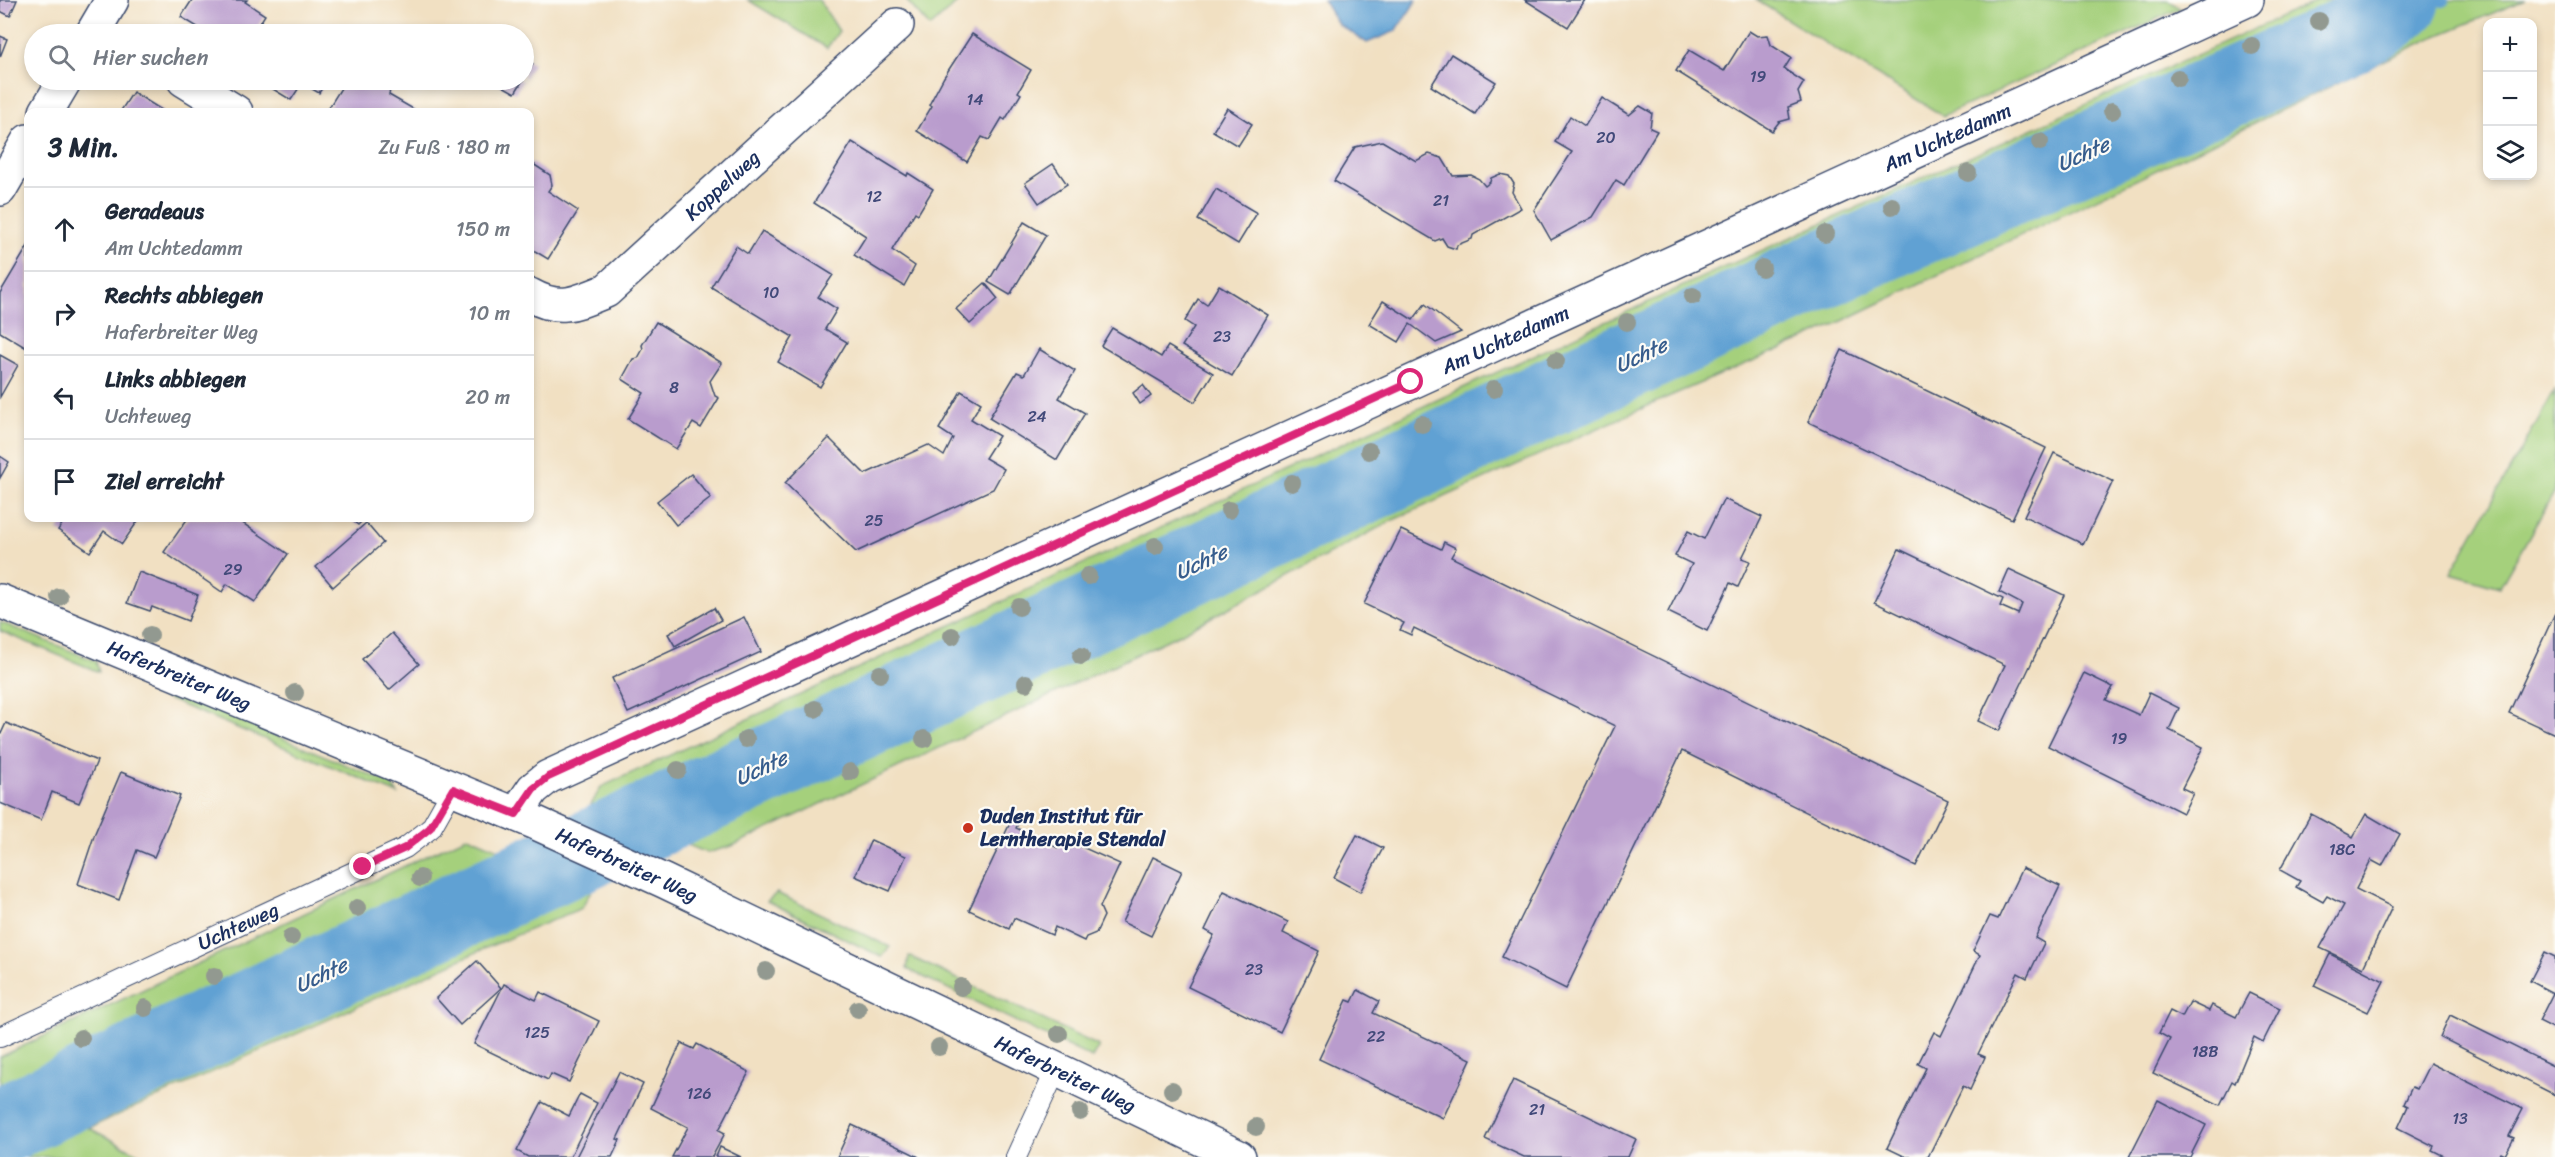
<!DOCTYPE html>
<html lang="de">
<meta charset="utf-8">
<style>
body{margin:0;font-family:Sriracha,sans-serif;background:#f2f2f3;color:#1f2937}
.controls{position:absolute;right:18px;top:18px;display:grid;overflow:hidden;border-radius:12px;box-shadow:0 3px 9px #0003}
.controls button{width:54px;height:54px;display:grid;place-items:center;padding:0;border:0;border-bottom:2px solid #e0e1e3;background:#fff;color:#1f2937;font:30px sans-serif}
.stop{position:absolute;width:18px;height:18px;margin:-14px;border:4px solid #db2777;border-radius:50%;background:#fff}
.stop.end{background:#db2777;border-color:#fff;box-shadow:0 2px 6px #0008}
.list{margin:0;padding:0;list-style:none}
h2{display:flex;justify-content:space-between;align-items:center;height:78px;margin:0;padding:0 24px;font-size:26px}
h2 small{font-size:20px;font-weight:400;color:#747a83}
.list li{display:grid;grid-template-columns:39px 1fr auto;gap:18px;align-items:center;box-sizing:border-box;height:84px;padding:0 24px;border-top:2px solid #e0e1e3}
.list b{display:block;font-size:22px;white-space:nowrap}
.list p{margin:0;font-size:20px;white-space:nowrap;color:#747a83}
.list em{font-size:20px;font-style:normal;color:#747a83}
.icon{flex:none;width:33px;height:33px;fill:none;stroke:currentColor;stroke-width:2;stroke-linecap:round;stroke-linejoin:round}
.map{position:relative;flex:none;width:2555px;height:1157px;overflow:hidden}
.search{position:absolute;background:#fff;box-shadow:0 3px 9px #0003;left:24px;top:24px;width:510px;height:66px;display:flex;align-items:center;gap:15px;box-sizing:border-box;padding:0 21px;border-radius:33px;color:#747a83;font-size:22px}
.panel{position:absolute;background:#fff;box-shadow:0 3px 9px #0003;left:24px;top:108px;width:510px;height:414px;border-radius:12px}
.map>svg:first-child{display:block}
</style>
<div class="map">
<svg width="2555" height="1157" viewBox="0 0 2555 1157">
<rect width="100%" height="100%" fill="#fdfcf7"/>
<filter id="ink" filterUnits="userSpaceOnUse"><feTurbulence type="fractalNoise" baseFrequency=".0167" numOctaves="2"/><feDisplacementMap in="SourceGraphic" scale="12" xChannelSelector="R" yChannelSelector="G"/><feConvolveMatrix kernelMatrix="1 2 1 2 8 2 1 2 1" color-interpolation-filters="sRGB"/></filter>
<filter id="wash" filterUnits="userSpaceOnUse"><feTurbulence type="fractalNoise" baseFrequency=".008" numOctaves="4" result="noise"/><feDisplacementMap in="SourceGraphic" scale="24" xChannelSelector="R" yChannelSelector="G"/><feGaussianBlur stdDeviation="1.35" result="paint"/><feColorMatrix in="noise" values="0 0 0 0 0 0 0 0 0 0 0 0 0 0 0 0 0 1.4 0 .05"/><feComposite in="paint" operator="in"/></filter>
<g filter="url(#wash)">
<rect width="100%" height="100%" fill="#f1e0c2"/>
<g fill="#a5d07c" stroke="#60806d" stroke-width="1.5">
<path d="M748 0H819L839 31 827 48Z"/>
<path d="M906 0H960L930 27Z"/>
<path d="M1756 0H2168L2181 8 1943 116Z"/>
<path d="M2319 0H2525L2427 40 1807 338 1670 396 1391 521 1182 633 732 846 707 853 591 805 601 787 1709 274Z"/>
<path d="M2555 390V491L2500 587 2451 573Z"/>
<path d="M0 622 96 661 99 672 0 631Z"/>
<path d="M162 688 390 783 398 794 150 692Z"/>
<path d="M468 836 592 889 582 908 488 947 89 1128 145 1157H0V1057Z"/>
<path d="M777 893 890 947 882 957 767 901Z"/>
<path d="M909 956 1099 1046 1092 1058 907 969Z"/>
</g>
<path fill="#60a1d3" stroke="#3e6898" stroke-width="1.5" d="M1323 0H1417L1396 31 1367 43 1338 24Z"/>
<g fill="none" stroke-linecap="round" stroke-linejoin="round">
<path stroke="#60a1d3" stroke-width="14" d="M2387 13 2443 0"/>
<path stroke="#60a1d3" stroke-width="78" d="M0 1126 1819 271 2354 33 2387 13 2402 0"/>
</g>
<g id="blocks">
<g fill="#b99ccd">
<path d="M0 0H17L10 16 0 11Z"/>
<path d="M192 0H247L245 2 265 15 253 34H209L181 17Z"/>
<path d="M1525 0H1585L1568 27Z"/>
<path d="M1749 31 1757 36 1768 35 1771 45 1791 58 1784 69 1804 82 1798 92 1801 102 1788 107 1790 119 1779 122 1772 131 1676 71 1689 50 1724 71Z"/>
<path d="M972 34 1031 70 1018 92 1021 94 1005 120 1002 118 989 140 982 137 967 162 917 131 932 106 929 105 944 77Z"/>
<path d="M0 36 7 39 0 57Z"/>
<path d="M1451 54 1496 82 1475 114 1431 86Z"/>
<path d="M524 58 533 64 524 79Z"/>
<path d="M258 80H327L319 93 302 83 291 100Z"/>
<path d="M346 80H364L371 84 377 81 390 89 389 95 415 110 413 112H326Z"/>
<path d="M501 80H523L515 93 499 84Z"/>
<path d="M133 92 165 112H120Z"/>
<path d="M1602 98 1629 115 1640 106 1652 113 1650 128 1657 131 1624 185 1616 180 1593 217 1551 240 1534 210 1572 152 1555 142 1570 116 1585 126Z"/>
<path d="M1227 108 1252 124 1238 146 1213 131Z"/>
<path d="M1382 141 1416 161 1429 154 1442 158 1453 176 1471 175 1479 179 1485 186 1490 182 1491 178 1500 174 1509 176 1514 184 1512 192 1521 208 1473 235 1472 239 1457 245 1456 249 1447 246 1442 238 1435 241 1334 181 1355 147Z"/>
<path d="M852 142 907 176 908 173 933 189 918 214 915 212 892 250 915 266 904 286 854 255 866 236 814 203Z"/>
<path d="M530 162 550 175 552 185 548 191 578 211 548 259 530 248Z"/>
<path d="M1053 164 1067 184 1039 203 1025 183Z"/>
<path d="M1216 189 1257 213 1238 244 1198 220Z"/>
<path d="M1024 222 1046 235 1010 295 988 282Z"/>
<path d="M762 231 833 275 818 297 837 309 825 329 847 342 820 387 778 362 793 337 711 287 736 246 748 254Z"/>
<path d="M28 246V349L0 332V293Z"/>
<path d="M985 283 998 299 970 324 956 309Z"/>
<path d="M1219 285 1268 315 1232 376 1182 346 1194 327 1185 321 1198 299 1207 305Z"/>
<path d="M1383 301 1413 320 1425 304 1461 332 1436 343 1410 324 1399 342 1369 324Z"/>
<path d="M656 322 722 363 710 381 715 396 719 398 701 428 693 423 676 449 628 419 644 393 622 379 633 359 638 358 643 349 642 345Z"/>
<path d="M1112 328 1161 357 1168 346 1213 373 1195 402 1101 346Z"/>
<path d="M1039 349 1075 371 1059 398 1085 413 1057 460 989 418 1017 372 1024 375Z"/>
<path d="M1842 350 2046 448 2012 519 1808 422Z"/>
<path d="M0 355 18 365 0 397Z"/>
<path d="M1143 385 1151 396 1140 404 1133 393Z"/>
<path d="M961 391 981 403 971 419 999 436 985 458 1004 469 993 489 856 552 785 483 829 438 865 474 928 445 944 456 953 438 939 429Z"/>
<path d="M2054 453 2113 481 2083 544 2024 516Z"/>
<path d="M0 456 9 462 0 478Z"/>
<path d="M691 474 711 498 676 525 657 501Z"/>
<path d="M1724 499 1762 517 1742 558 1750 561 1738 587 1730 583 1707 631 1668 612 1692 564 1675 556 1688 531 1704 539Z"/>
<path d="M66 518H140L122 544 104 531 90 552 58 530Z"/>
<path d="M188 518H235L288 554 255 602 227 584 222 592 164 552Z"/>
<path d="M349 518H365L358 525Z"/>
<path d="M366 523 383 543 333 587 316 567Z"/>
<path d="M1401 530 1441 549 1444 542 1456 548 1451 557 1948 800 1916 866 1682 751 1566 989 1502 957 1615 726 1414 628 1411 635 1400 630 1404 623 1364 604Z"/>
<path d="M1899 549 2003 599 2000 606 2018 614 2022 604 1999 592 2009 569 2064 595 1999 731 1978 721 2005 665 1874 602Z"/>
<path d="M139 572 198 595 188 621 152 607 150 611 127 603Z"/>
<path d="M714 608 721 620 675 646 668 634Z"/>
<path d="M2555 613V734L2509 713Z"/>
<path d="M744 617 761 652 628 713 612 678Z"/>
<path d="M392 633 419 664 389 690 362 659Z"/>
<path d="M2084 673 2113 687 2106 700 2139 715 2149 693 2179 708 2169 730 2203 747 2182 788 2193 793 2183 813 2048 746Z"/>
<path d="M6 723 97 761 79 803 52 792 41 820 0 803V736Z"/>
<path d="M121 772 180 796 154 857 137 850 119 900 78 884 95 833Z"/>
<path d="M2311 814 2353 837 2366 814 2400 834 2382 866 2371 860 2356 889 2392 907 2363 968 2320 948 2344 905 2327 896 2323 902 2296 887 2300 881 2280 870Z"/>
<path d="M1012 819 1019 822 1016 828 1058 848 1062 838 1120 864 1100 907 1104 916 1096 933 1086 937 1084 941 1055 927 1052 935 1014 918 1009 929 969 910Z"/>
<path d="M1357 835 1383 848 1360 892 1334 878Z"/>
<path d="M871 840 906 856 890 891 855 876Z"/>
<path d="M1153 857 1182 871 1151 936 1122 922Z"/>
<path d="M2022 868 2060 886 2035 938 2044 943 2027 978 2018 973 1978 1054 1985 1057 1970 1090 1963 1086 1928 1157H1906L1887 1148 1926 1068 1918 1064 1934 1032 1941 1036 1980 955 1973 951 1990 916 1998 919Z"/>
<path d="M1224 891 1288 922 1283 933 1319 951 1280 1032 1188 987 1214 935 1205 930Z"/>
<path d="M2545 952 2555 957V1029L2539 1021 2553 993 2530 981Z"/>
<path d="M2330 954 2384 981 2368 1012 2314 986Z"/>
<path d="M477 961 501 988 460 1025 436 998Z"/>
<path d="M504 984 536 1000 540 992 599 1021 569 1082 551 1074 548 1080 474 1044Z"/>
<path d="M1358 990 1379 1001 1373 1013 1471 1059 1443 1118 1319 1059 1347 1000 1352 1002Z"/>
<path d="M2249 993 2280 1008 2263 1042 2254 1037 2235 1083 2232 1081 2220 1105 2153 1073 2170 1039 2159 1033 2170 1011 2182 1017 2190 1002 2209 1011 2212 1005 2236 1017Z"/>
<path d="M2450 1015 2555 1067V1095L2440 1037Z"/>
<path d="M681 1043 694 1049 697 1044 749 1072 719 1130 725 1133 712 1157H672L688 1127 651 1108Z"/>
<path d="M2430 1063 2523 1109 2509 1136 2514 1138 2505 1155 2501 1153 2499 1157H2446L2432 1150 2434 1146 2398 1128 2408 1106 2404 1104 2412 1087 2417 1089Z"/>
<path d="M619 1072 643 1084 617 1139 620 1140 612 1157H576Z"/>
<path d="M1513 1080 1636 1139 1628 1157H1524L1485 1139Z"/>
<path d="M580 1094 597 1103 570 1157H528L517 1151 542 1102 569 1116Z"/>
<path d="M2158 1100 2206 1125 2190 1157H2129Z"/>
<path d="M852 1125 909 1152 919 1157H837Z"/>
<path d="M720 1147 741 1157H716Z"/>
</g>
</g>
</g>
<g filter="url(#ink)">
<use href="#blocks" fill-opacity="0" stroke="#3b4a6d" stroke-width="1.5"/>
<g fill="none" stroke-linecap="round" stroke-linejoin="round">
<g stroke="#3b4a6d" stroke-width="22">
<g id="lane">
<path d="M0 1037 405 848 431 828 453 789"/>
<path d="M1016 1157 1056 1070"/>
</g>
</g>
<g stroke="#3b4a6d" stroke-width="36">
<g id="street">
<path d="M92 34 112 0"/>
<path d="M184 80 236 112"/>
<path d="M46 112 65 80"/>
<path d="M0 189 28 141"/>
<path id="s1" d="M530 295C560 312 576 303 606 291L897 25"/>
<path id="s2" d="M0 601 534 822 664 881 1239 1157"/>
<path id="s3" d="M516 814 533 789 548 777 2247 0"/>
</g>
</g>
<use href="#lane" stroke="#fff" stroke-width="20"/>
<use href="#street" stroke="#fff" stroke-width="33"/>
</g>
<g fill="#929990">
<circle cx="2319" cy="21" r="9"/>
<circle cx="2252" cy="46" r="9"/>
<circle cx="2178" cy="78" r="9"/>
<circle cx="2112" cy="111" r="9"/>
<circle cx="2040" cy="142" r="9"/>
<circle cx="1968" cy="173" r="9"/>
<circle cx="1892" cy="206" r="9"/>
<circle cx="1825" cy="234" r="9"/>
<circle cx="1762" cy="268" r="9"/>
<circle cx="1693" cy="296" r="9"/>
<circle cx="1627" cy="322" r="9"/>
<circle cx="1556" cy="361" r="9"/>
<circle cx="1494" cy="389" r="9"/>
<circle cx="1422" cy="424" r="9"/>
<circle cx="1369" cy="451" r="9"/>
<circle cx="1292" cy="483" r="9"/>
<circle cx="1229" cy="510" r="9"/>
<circle cx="1155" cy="546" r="9"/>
<circle cx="1088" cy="576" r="9"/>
<circle cx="59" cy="597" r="9"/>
<circle cx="1019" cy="607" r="9"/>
<circle cx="150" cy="635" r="9"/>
<circle cx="952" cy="636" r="9"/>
<circle cx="1081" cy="656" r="9"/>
<circle cx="880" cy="674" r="9"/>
<circle cx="1026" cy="683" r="9"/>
<circle cx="295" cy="693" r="9"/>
<circle cx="815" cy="709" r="9"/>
<circle cx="746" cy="739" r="9"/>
<circle cx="924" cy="739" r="9"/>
<circle cx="678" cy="770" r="9"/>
<circle cx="850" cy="772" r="9"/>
<circle cx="420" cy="878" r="9"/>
<circle cx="357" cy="908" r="9"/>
<circle cx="291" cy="937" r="9"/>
<circle cx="766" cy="971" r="9"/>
<circle cx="214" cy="976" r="9"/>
<circle cx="961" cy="987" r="9"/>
<circle cx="145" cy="1008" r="9"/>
<circle cx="858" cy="1009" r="9"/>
<circle cx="1059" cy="1034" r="9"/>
<circle cx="81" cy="1038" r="9"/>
<circle cx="939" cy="1047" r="9"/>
<circle cx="1172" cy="1090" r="9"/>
<circle cx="1080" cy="1112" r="9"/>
<circle cx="1256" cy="1127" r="9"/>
</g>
</g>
<g fill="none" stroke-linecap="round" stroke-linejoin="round" filter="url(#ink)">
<path stroke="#db2777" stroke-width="8" d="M363 867 405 848 430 828 453 789 516 814 533 789 548 777 1411 382"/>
</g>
<circle fill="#c8321e" stroke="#fdfcf7" stroke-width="2" cx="968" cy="828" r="6"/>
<g text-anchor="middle" stroke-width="4.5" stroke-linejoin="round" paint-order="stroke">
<g font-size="16" fill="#424a7a">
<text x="1758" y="82">19</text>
<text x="975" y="105">14</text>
<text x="1606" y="143">20</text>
<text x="874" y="202">12</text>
<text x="1441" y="206">21</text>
<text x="771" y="298">10</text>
<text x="1222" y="342">23</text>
<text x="674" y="393">8</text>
<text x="1037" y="422">24</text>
<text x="874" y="526">25</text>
<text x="233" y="575">29</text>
<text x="2119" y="744">19</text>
<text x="2342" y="855">18C</text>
<text x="1254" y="975">23</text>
<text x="537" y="1038">125</text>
<text x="1376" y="1042">22</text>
<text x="2205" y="1057">18B</text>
<text x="699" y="1099">126</text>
<text x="1537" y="1115">21</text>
<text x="2460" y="1124">13</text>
</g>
<g font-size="20" fill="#1b2f5e" stroke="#fdfcf7">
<text dy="7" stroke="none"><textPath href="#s3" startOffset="1588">Am Uchtedamm</textPath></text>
<text dy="7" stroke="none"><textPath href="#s1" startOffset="237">Koppelweg</textPath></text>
<text dy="7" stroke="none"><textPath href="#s3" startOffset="1102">Am Uchtedamm</textPath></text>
<text dy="7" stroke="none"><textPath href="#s2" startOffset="194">Haferbreiter Weg</textPath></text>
<text dy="7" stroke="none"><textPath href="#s2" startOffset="680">Haferbreiter Weg</textPath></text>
<text transform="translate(238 926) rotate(-25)" y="7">Uchteweg</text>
<text dy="7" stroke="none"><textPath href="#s2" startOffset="1166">Haferbreiter Weg</textPath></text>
</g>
<g font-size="20" font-weight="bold" fill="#1b2f5e" stroke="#fdfcf7" text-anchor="start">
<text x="980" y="823">Duden Institut für<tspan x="980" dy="23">Lerntherapie Stendal</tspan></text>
</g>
<g font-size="21" font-style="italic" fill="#375d8d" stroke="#fdfcf7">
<text transform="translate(2083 154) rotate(-24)" y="7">Uchte</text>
<text transform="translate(1641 355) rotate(-25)" y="7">Uchte</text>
<text transform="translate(1201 562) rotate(-25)" y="7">Uchte</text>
<text transform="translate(761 768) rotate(-25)" y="7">Uchte</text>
<text transform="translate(321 975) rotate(-25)" y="7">Uchte</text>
</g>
</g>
</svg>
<div class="controls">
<button>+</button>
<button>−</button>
<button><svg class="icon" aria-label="layers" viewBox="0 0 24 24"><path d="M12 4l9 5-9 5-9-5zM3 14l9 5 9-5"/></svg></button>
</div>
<div class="stop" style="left:1411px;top:382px"></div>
<div class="stop end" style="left:363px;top:867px"></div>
<div class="search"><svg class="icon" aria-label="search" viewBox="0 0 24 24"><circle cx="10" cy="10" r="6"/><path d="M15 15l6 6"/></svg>Hier suchen</div>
<section class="panel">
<h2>3 Min.<small>Zu Fuß · 180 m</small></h2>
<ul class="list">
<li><svg class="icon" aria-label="ahead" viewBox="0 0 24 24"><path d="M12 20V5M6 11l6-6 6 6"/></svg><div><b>Geradeaus</b><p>Am Uchtedamm</p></div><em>150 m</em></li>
<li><svg class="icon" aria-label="right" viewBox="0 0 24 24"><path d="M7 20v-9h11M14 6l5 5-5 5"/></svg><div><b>Rechts abbiegen</b><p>Haferbreiter Weg</p></div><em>10 m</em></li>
<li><svg class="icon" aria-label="left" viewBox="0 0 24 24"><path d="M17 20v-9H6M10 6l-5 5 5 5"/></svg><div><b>Links abbiegen</b><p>Uchteweg</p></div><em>20 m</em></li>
<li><svg class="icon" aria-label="arrive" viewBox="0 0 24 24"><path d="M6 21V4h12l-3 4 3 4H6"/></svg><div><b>Ziel erreicht</b></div></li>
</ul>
</section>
</div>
